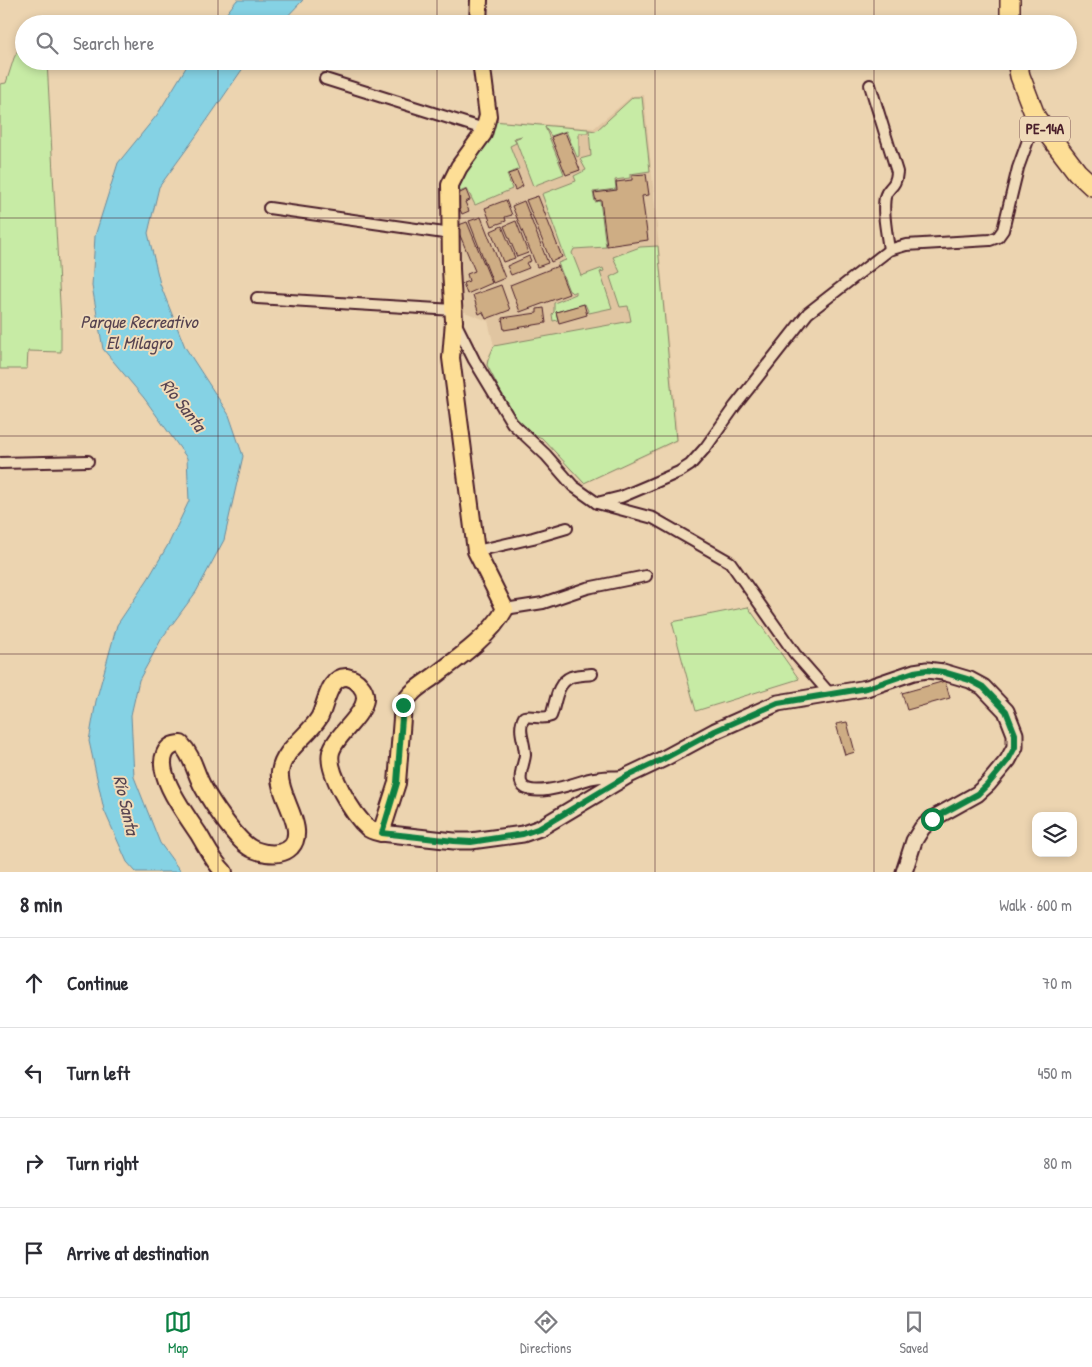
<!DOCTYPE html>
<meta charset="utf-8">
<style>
body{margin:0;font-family:"Patrick Hand",sans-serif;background:#f2f2f3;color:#2b2b33}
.controls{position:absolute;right:15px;bottom:15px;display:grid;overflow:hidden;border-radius:10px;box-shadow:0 2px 8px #0003}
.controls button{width:45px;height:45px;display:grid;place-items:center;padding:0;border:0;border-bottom:1px solid #e1e1e2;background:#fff;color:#2b2b33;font:25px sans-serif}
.stop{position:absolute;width:15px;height:15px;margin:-11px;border:4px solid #0b8043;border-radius:50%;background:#fff}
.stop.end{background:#0b8043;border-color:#fff;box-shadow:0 1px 5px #0008}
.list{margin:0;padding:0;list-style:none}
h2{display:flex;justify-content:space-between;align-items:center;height:65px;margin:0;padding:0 20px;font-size:21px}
h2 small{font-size:16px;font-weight:400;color:#7c7c81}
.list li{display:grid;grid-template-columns:32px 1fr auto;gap:15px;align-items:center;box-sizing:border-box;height:90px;padding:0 20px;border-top:1px solid #e1e1e2}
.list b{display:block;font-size:19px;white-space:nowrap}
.list em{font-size:16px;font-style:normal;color:#7c7c81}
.icon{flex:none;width:28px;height:28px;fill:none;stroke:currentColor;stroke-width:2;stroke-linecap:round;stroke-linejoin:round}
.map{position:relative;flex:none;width:1092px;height:872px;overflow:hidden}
.search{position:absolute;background:#fff;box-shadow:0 2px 8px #0003;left:15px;right:15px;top:15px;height:55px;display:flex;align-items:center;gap:12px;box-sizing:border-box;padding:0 18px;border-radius:28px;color:#7c7c81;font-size:19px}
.sheet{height:425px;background:#fff}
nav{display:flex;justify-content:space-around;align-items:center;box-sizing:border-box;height:70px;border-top:1px solid #e1e1e2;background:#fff;font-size:14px;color:#7c7c81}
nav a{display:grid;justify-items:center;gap:2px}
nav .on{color:#0b8043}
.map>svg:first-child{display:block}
</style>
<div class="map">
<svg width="1092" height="872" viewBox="0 0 1092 872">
<rect width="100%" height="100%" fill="#ecd4b0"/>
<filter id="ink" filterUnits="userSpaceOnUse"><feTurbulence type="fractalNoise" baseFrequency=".02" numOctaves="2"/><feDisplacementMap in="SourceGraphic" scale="10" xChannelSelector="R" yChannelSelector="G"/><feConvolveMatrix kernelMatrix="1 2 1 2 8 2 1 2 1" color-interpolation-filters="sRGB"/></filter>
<g filter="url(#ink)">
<path fill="#e0c5a1" d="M644 95 678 441 583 484 542 438 533 435 513 418 486 365 487 359 494 346 488 321 462 311 459 307 453 199 492 120 594 128 632 96Z"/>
<g fill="#c7eba5" stroke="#888568">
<path d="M18 50 24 52V61H47L61 322V352L28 351 27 369H0V84L6 83 14 58Z"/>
<path d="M633 97H642L650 171 630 174V178L615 180 616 189 593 192 595 202 600 201 606 247 574 249 572 253 581 276 603 268 604 271 600 272 612 308 589 313 585 304 556 312 558 320 553 321 552 314 554 312V303L576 294V291L572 293 570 291H569L558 263 566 260 542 194 576 181 574 176 586 170 580 159 591 156 589 130 596 131Z"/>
<path d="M492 121 588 129V133H579V156L577 157 566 131 551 136 545 127 564 174 533 186 515 139 522 136 514 138 516 143 510 146 519 169 507 174 512 189 475 205 467 189 454 194 456 182Z"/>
<path d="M658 246 676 440 584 483 542 438 533 434 514 418 487 365 488 360 494 346 631 321 628 306 620 307 610 277 620 272 613 257 640 247Z"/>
<path d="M748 607 799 679 696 711 672 622Z"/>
</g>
<g fill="#85d2e4" stroke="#6d8a9a">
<path d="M237 0H303L280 24H218Z"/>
<path d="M190 61H248L194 139 159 187 148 233 160 284 185 347 229 415 243 456 224 540 196 592 162 638 139 680 131 715 134 777 160 843 181 872H136L127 862 104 810 89 741 96 701 117 625 148 579 169 543 189 501 187 458 144 398 103 349 92 286 95 236 118 163 157 115Z"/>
</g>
<g fill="#cead84" stroke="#4a1f2b">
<path d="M565 132 580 170 566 175 551 137Z"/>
<path d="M517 171 523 186 515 190 508 174Z"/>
<path d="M646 174 649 195 642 196 648 240 607 246 601 200 596 201 594 193 617 190 616 182 632 180V175Z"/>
<path d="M466 190 470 200 465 202 469 211 462 214 454 196Z"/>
<path d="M538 196 562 257 551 262 526 200Z"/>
<path d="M506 200 512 215 505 217 506 221 492 226 485 208Z"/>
<path d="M524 201 548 263 537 267 512 206Z"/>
<path d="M481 217 505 278 493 283 469 221Z"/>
<path d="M516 221 528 253 517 257 504 226Z"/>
<path d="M467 222 492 283 467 294 463 283 469 281 467 274 475 271 456 226Z"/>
<path d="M502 226 515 258 503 262 491 231Z"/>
<path d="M529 256 531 261 526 263 529 268 511 275 507 266Z"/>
<path d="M558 266 569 294 520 312 510 285Z"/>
<path d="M501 285 510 310 486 319 483 312 479 314 473 295Z"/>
<path d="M584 304 587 315 559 323 556 312Z"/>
<path d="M544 308 546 323 504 330 502 318 537 313V309Z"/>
<path d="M945 681 950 698 907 710 902 693Z"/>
<path d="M847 722 855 752 845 755 836 724Z"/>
</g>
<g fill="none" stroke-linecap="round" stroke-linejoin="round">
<g stroke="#4a1f2b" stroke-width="14">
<g id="street">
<path d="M325 79 484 129"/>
<path d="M870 85 897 172C896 188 888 186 885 197 882 214 887 233 889 250"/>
<path d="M269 208 451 234"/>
<path d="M257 298 454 310"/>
<path d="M455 322 474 360 512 423 546 455 573 486 597 503 653 518 730 562 795 654 830 694"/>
<path d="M0 463 88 461"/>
<path d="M597 503 621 497 647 486 679 472 690 465 706 447 735 406 808 313 889 250 906 245 990 240 998 237 1003 230 1018 168 1036 118"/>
<path d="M476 551 533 538 567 528"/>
<path d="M505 609 543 603 587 588 646 576"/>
<path d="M592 674C585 675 577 675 571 677 556 683 556 703 551 716 542 720 533 715 524 717 517 730 525 741 525 755 524 764 519 773 521 782 526 801 576 783 589 779 600 776 612 777 624 776"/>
</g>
</g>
<g stroke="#4a1f2b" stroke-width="19">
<path id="secondary" d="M381 833 454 841H471L523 834 540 828 627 776 663 759 715 731 778 703 867 688 914 672 927 670 943 672 970 680 983 687 1006 711 1015 734V747L1008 760 988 784 977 794 932 819 922 828 914 841 904 872"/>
</g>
<g stroke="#4a1f2b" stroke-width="20">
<g id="primary">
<path d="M478 24 479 0"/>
<path d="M224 872C213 861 206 846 198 833 187 817 170 793 165 775 160 760 164 744 181 744 193 756 195 773 203 787 211 802 235 838 249 847 253 850 261 852 266 853 275 854 284 854 291 847 308 828 277 796 280 772 283 750 308 736 319 718 326 706 328 676 347 677 352 678 357 681 360 685 380 707 336 731 331 752 326 771 353 815 368 828 371 831 377 832 381 833L397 783 403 705C411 690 424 684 437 674 460 657 492 634 505 609L476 551 451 358 454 321 451 269 450 185 459 167 483 134 488 116 481 61"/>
</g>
</g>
<g stroke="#4a1f2b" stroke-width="22">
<g id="highway">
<path d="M1010 0V24"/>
<path d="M1017 61 1020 76 1036 118 1077 172 1092 186"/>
</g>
</g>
<use href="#street" stroke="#f0dbb9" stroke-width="10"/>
<use href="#secondary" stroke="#f0dbb9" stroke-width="15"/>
<use href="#primary" stroke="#fdde96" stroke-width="16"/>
<use href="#highway" stroke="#fdde96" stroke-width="19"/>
</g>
</g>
<g fill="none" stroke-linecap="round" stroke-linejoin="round" filter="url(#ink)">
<path stroke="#0b8043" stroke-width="6" d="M403 705 397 783 382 833 454 841 471 842 523 834 540 828 627 776 663 759 715 731 778 703 867 688 914 672 927 670 943 672 970 680 983 687 1006 711 1015 734V747L1008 760 988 784 978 794 932 819"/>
</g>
<path fill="none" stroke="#4a1f2b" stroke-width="1" stroke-opacity="0.55" d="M218 0V24M437 0V24M655 0V24M874 0V24M218 61V872M437 61V872M655 61V872M874 61V872M0 218H1092M0 436H1092M0 654H1092"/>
<g text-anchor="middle" stroke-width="4" stroke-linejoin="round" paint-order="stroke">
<rect fill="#f0dbb9" stroke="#7c5756" stroke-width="1" x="1020" y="116.5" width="50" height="25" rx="4"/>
<g font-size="15" font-weight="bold" fill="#4a1f2b">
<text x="1045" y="134">PE-14A</text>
</g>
<g font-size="18" font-style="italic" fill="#564350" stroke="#f0dbb9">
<text x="139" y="328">Parque Recreativo<tspan x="139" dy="21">El Milagro</tspan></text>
<text transform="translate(183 405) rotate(52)" y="6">Río Santa</text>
<text transform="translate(126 805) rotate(77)" y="6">Río Santa</text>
</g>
</g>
</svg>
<div class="controls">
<button><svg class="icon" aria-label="layers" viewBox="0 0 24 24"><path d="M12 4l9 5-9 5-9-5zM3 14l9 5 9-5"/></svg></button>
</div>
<div class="stop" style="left:932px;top:819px"></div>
<div class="stop end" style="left:403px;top:705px"></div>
<div class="search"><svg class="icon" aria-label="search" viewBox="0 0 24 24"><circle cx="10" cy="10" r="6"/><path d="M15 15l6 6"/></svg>Search here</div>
</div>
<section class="sheet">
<h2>8 min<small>Walk · 600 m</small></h2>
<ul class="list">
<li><svg class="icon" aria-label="ahead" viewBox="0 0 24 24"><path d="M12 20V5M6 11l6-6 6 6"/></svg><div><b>Continue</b></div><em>70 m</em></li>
<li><svg class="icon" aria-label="left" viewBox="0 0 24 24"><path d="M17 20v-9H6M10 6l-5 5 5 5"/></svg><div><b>Turn left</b></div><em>450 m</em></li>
<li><svg class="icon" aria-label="right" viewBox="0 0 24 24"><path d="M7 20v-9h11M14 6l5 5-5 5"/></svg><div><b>Turn right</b></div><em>80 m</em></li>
<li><svg class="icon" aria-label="arrive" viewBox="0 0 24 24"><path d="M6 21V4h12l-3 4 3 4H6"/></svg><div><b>Arrive at destination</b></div></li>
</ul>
</section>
<nav>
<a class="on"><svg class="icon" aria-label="map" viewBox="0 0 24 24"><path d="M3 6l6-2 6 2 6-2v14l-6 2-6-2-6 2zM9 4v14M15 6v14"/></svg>Map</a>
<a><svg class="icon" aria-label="directions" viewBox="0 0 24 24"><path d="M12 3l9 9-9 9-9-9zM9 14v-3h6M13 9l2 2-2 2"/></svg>Directions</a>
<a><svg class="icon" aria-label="saved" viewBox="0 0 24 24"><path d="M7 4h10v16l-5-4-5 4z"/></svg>Saved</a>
</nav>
